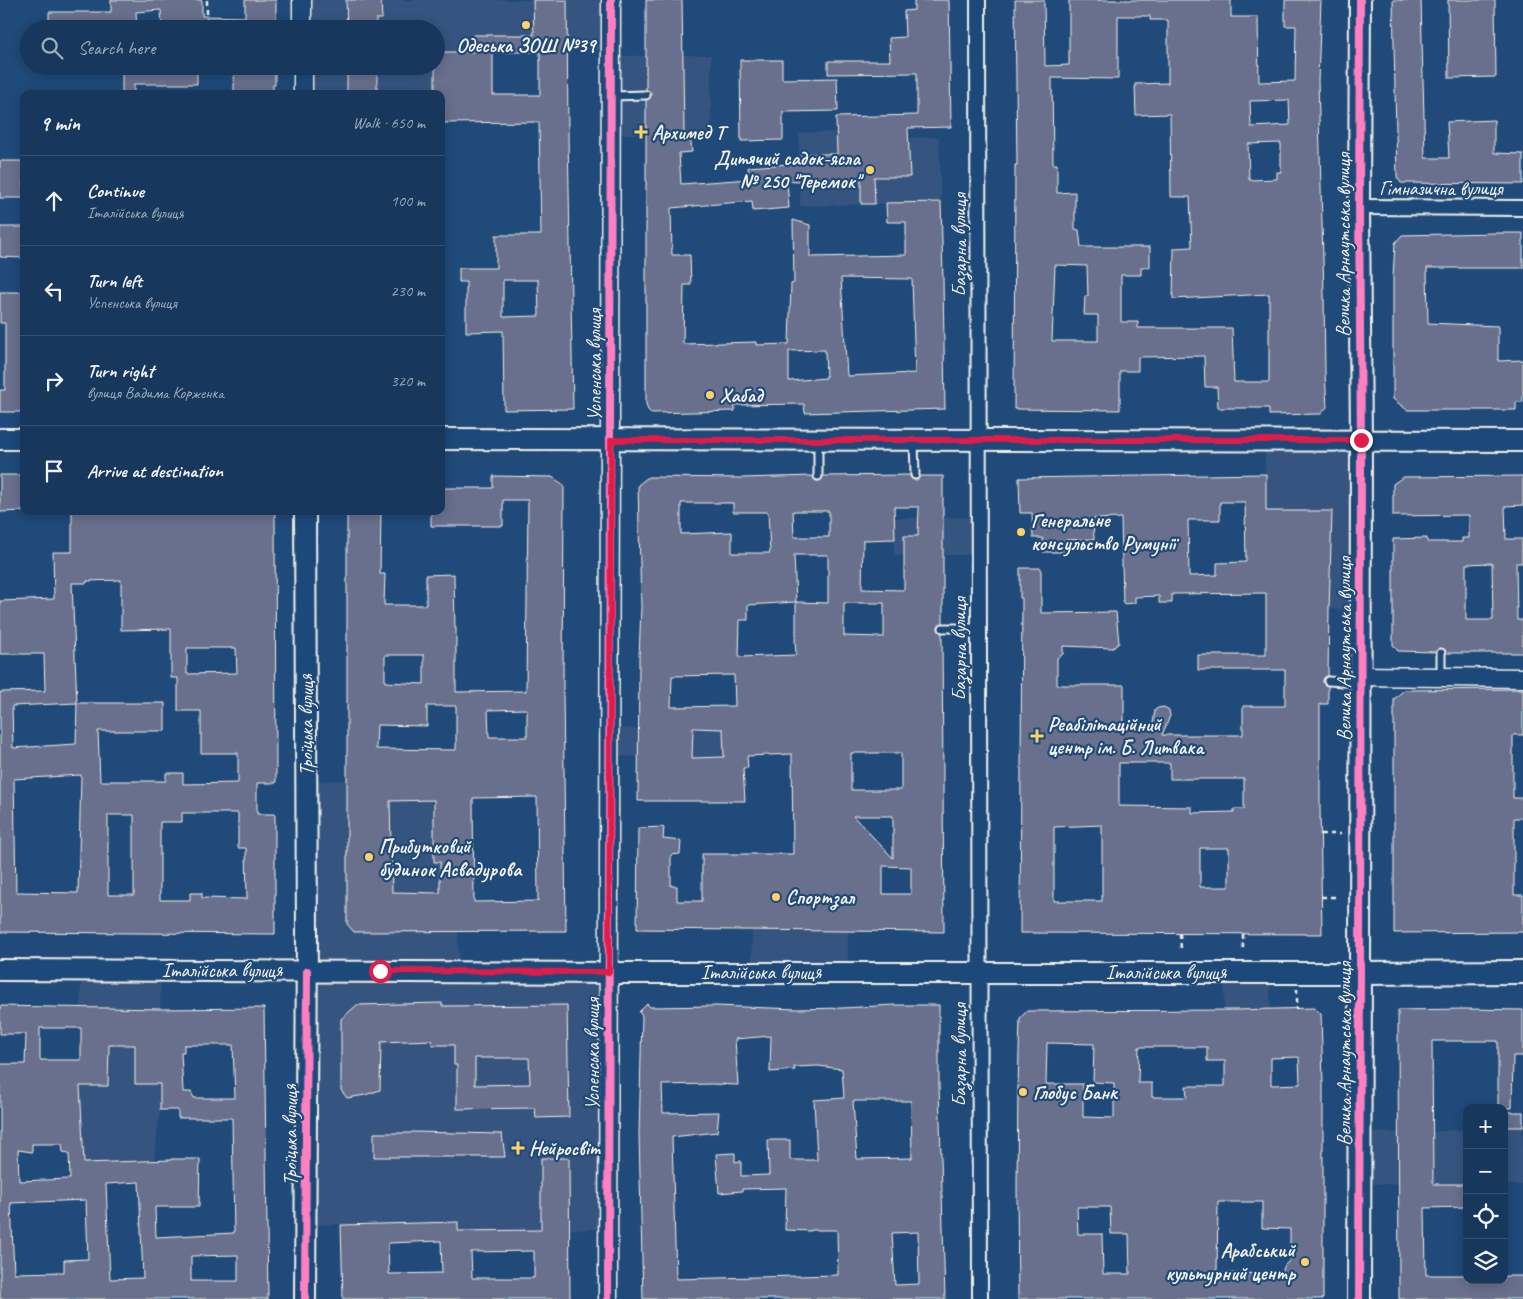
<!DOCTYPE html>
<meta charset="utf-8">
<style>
body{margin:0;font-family:Caveat,sans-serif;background:#244365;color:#f1f3f6}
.controls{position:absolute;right:15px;bottom:15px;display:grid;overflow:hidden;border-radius:10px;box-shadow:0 2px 12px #0003}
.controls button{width:45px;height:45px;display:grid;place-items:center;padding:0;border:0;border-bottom:1px solid #365272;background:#17385c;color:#f1f3f6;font:25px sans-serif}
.stop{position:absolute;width:15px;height:15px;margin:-11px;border:4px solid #e11d48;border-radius:50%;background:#fff}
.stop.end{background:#e11d48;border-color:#fff;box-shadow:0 1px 5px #0008}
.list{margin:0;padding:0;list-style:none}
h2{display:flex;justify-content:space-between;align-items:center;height:65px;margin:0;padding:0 20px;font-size:21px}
h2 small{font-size:16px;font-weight:400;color:#9eacbb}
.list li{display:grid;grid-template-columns:32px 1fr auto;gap:15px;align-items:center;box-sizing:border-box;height:90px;padding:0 20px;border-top:1px solid #365272}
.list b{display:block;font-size:19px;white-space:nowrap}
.list p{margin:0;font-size:16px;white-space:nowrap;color:#9eacbb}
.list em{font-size:16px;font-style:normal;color:#9eacbb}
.icon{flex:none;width:28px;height:28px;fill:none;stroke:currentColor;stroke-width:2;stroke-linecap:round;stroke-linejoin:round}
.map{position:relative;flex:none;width:1523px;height:1299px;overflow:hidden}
.search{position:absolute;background:#17385c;box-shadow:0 2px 12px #0003;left:20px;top:20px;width:425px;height:55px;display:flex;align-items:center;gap:12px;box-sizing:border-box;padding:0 18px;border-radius:28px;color:#9eacbb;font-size:19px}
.panel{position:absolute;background:#17385c;box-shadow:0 2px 12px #0003;left:20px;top:90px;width:425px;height:425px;border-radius:10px}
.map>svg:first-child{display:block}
</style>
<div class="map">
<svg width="1523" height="1299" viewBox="0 0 1523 1299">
<rect width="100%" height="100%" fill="#1f4a7a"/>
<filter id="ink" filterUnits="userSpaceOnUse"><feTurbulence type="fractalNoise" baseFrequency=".02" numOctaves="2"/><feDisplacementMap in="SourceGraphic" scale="10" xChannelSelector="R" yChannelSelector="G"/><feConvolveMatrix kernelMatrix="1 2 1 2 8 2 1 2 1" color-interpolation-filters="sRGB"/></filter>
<g filter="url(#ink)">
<g fill="#355580">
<path d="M303 0H610V50L480 52 441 94H303V66H436V29H303Z"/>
<path d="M711 55V134H614L613 56Z"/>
<path d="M908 130V138L939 137 941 202 800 206 799 133Z"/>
<path d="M1359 436V609H1266L1265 437Z"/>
<path d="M976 517 978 555H894V518Z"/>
<path d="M791 725 792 754 692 758 613 756V728L693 730Z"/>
<path d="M347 780 454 781 459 969 311 968 308 781Z"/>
<path d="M752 930 848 931V970L752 968Z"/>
<path d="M81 972H161L160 1009V1110L154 1160 84 1163 80 1086Z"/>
<path d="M308 973 611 974 612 1229 458 1231 457 1222 308 1225Z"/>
<path d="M1270 974 1271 1085 1225 1086 1224 975Z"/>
<path d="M1504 1127H1523V1185L1504 1184Z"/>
<path d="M1467 1129V1184H1360L1361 1133 1432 1132Z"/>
</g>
<g fill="#69708d" stroke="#f4f1e8" fill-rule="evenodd">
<path d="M111 0H202V16L245 17V0H276V29H162L161 10 136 12 137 29H49V12H111Z"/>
<path d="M346 0H381L382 19H376V29H347Z"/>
<path d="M533 0H567L568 134 573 409 504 410 503 331 466 332V282H459V268H496V235H541L539 122 441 123V94H435V66H436V52H473V35H534ZM493 52H540V95H493ZM503 280H538L539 316 503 317Z"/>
<path d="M646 0H682L684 134H690L692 152 679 153 681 184 749 179 748 167 801 163V154H837L836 117 917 115V73L828 74V61H890L889 38 905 37 904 11 914 10V0H949L951 127 908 128 910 177H874L875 204H861V180L787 181 789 208 753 211 752 201 671 208 672 255H690L691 285H684L683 344 756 342V345L789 344 791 284 794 283 793 220 810 225V257L906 255V222H887L886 203 941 202 943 278 945 409 805 413 804 404 735 405V411L651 413 648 410 646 404V100L649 99 651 95 650 92 646 90ZM841 278 912 279 915 373 847 376ZM825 350 826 378 789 381V351Z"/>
<path d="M1015 0H1044L1045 66 1069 65V0H1231V17H1258L1259 82 1295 81 1296 26H1285V0H1321L1318 81 1324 293 1325 373 1327 407 1321 414 1269 415V408H1218L1217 387H1205L1204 356 1138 357V371H1120V410L1014 409 1015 165H1017ZM1118 16H1150V20H1168V83L1135 84 1136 115 1170 114 1171 197H1190L1192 247 1174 248 1173 299 1269 294V382H1234L1232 328H1138V322H1121V275H1141V267H1150V247H1081L1079 230 1075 229V192L1057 193V164H1053L1052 78 1118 79ZM1289 100 1290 125 1251 127 1250 101ZM1281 143V172H1277V179L1249 180 1248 144ZM1055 265 1087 266 1088 296H1085L1084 315H1098V341H1052Z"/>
<path d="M1393 0H1421L1425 158H1449L1447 122 1494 120V153L1523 154V184L1401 183 1397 177Z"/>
<path d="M1448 0H1495L1496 77 1449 78Z"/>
<path d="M740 60H782V79L837 78 838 111 783 112V140L741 141Z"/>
<path d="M122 66H197V84H134V94H122Z"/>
<path d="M234 66H275V85H273V94H234Z"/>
<rect x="347" y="66" width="30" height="28"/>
<rect x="0" y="161" width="24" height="37"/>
<path d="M0 227H24V258L0 257Z"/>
<path d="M1496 233H1523V268H1427L1428 323 1498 326V361L1523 360V402H1516V410H1407L1393 399V277L1395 243 1402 235Z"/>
<path d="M0 292H24V412H0V390H5V323H0Z"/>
<path d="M1266 474V511H1332L1329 609 1328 676 1324 678 1323 681 1325 685 1328 686V704H1320V808L1322 934 1020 933 1022 598H1020V568H1041V613L1116 612 1119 643 1113 648 1063 646V654L1057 658V685H1124V724H1153L1155 710 1158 708 1164 707 1169 710 1170 716 1162 735H1243V706H1285V670H1198V655H1266V593L1172 594V603H1159V596L1135 597V603L1123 604 1121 518 1093 519 1094 539 1065 540V552H1043V538H1033L1032 513H1020L1019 478ZM1220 502H1245L1246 562 1217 563V575L1189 576 1188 520H1220ZM1119 763H1170V779H1244V809H1234V812L1192 813V807L1119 806ZM1102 825V901H1054V827ZM1200 848H1229V887H1200Z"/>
<path d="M0 475H24V511L0 512Z"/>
<path d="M910 475 911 478 915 480 918 479 920 476H943V623L939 625 938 628 939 631 942 633 944 932 637 929 638 828 664 827 663 839 681 841 680 854 671 855V886H677V901H702V854H793L792 754 747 756 748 768H743L745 801H638L639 657 641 607 638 485 648 477 742 478 813 476 815 480 818 481 822 479 823 476ZM681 503H733V512H768L770 553H732V532L681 534ZM894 507H919L918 536H904V590L862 589 863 540 895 539ZM793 511H829V537H794ZM794 555H828V603L796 602ZM796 602V638H795L796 655 739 657 740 620H748V605ZM844 603H884V637L844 636ZM734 675 735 706 671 707 672 676ZM693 728 723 729 724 757 692 758ZM851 753H901V790H851ZM853 816H893V858ZM883 866 911 867V894H883Z"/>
<path d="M493 476 552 477 564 485 563 691 566 931 354 932 347 924V511H381L380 574H385L384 605H426V575L454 574 455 628H456V692L526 691 528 500H503V526H431V511H441V488H493ZM385 655H424V684L385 682ZM427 706H456V750L376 749 377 725 427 726ZM527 709V737H489L488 710ZM537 797 538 901 474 902 473 798ZM434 800V862H440V893L392 892 390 801Z"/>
<path d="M1523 476V505L1505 506 1506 539H1522V563H1516L1517 620H1523V653H1446L1445 650 1441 648 1438 649 1436 652 1398 651 1393 645V539L1427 538V542H1462V538H1469V515L1393 516V484L1403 477ZM1492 563 1493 620H1466V564Z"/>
<path d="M72 511H275L276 783H257V814H275V934L0 932V692L45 691 44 654H0V601L54 599 53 552H72ZM121 580V630L171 629V678H178V711H201V753H238V783L183 784V773H166V781H100L98 731H165V703H77L72 583H87V581ZM187 648H236L237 673 187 674ZM77 703 76 744 13 748 12 706ZM81 775 78 893 16 892 14 779ZM182 813H238V848H246L247 899 202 898V893H190V900H160V822H182ZM108 815H134V895H108Z"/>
<path d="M1523 689V735H1513V798H1523V818H1514V895H1523V932L1394 933V699L1404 690Z"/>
<path d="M442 1003V1006L567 1005 569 1117 536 1118 535 1108 457 1109V1065H454V1045H433L431 1040 381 1042 380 1090 365 1095 347 1098 341 1090V1019L357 1005ZM475 1058H529L530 1084 475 1085Z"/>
<path d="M647 1004 650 1007 716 1006 797 1009 843 1008 894 1005H939V1085L945 1299H643L639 1135 642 1016 639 1012ZM771 1036 770 1072 795 1070 794 1067 818 1066 842 1069 844 1098 814 1100 817 1160H790V1140H768L769 1175 741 1176V1161L735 1162V1153L716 1154 719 1193 742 1191V1189L786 1188 785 1230 811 1231V1230H837L838 1275 676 1279 672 1137 717 1132 719 1112 663 1113 662 1085 712 1084 738 1085 735 1039ZM853 1101H911L912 1158 857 1159ZM918 1232 919 1284 895 1285 892 1233Z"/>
<path d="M0 1006 160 1009 264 1008 268 1299H0V1064H25L26 1034H0ZM40 1028H81V1060H40ZM109 1045H135V1084H160V1110H178V1118H232L234 1233 156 1237 155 1207H199L200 1159H171V1160L84 1163 80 1086H108ZM184 1045H233L235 1098H194L191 1092H183L181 1052H184ZM32 1144H62L63 1152 69 1153 70 1179 19 1181 18 1150 32 1152ZM139 1182 143 1278 110 1279 106 1184ZM86 1200 88 1259 64 1260V1272L14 1273 11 1203ZM238 1255V1281H191V1256Z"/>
<path d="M1315 1008 1321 1014 1323 1084V1299H1018L1017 1185 1018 1086 1020 1018 1027 1011 1235 1010ZM1047 1043 1094 1044 1093 1082 1114 1083V1118L1083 1117V1084H1046ZM1139 1047H1207V1061H1225V1086H1186L1187 1097H1152V1083H1138ZM1299 1057 1300 1084 1271 1085V1058ZM1218 1202H1262V1228L1290 1229V1260L1285 1265 1281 1274 1217 1273ZM1077 1207H1110L1111 1234H1129L1130 1274H1103L1102 1234H1078Z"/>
<path d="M1466 1009 1523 1010V1056H1513L1512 1108H1498V1041H1432L1433 1184H1467V1207L1425 1208 1426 1275H1467V1280H1504V1276H1523V1299H1399L1398 1010Z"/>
<rect x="1504" y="1112" width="19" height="15"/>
<path d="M412 1132 502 1134 505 1157H374V1133H411Z"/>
<path d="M541 1158H569L570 1299H343L341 1225 458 1222V1231L541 1230ZM441 1241 442 1273 389 1274 388 1243ZM534 1251V1278H472L471 1252Z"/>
</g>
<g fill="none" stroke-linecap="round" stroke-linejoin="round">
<g stroke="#f4f1e8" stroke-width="11">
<g id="service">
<path d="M612 96 646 95"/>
<path d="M818 440V476"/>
<path d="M914 440 915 475"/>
<path d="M943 628H979"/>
<path d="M1441 677V653"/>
<path d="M1328 681 1360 683"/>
</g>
</g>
<g stroke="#f4f1e8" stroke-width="18">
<g id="minor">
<path d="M978 0 980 1299"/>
<path d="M1359 207 1523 208"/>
</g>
</g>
<g stroke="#f4f1e8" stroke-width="21">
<g id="tertiary">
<path d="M302 0V29"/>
<path d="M303 66V94"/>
<path d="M1360 676 1523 678"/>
<path d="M608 1299 611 0"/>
</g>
</g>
<g stroke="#f4f1e8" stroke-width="24">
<g id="secondary">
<path d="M0 439H24"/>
<path d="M441 439 1523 441"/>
<path d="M0 970 627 973H1360L1361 441 1359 207 1360 0"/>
<path d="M305 1299 307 932 305 511"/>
</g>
</g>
<g stroke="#f4f1e8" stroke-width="26">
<path id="primary" d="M1359 1299 1360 973 1523 972"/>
</g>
<g stroke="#f4f1e8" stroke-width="2.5" stroke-dasharray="5 4" stroke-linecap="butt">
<path d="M207 0V29"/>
<path d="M208 66V71"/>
<path d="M1320 834H1341"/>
<path d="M1321 897H1339"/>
<path d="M1180 934 1181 949"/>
<path d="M1243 934V950"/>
<path d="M1297 989V1009"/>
</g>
<use href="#service" stroke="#1f4a7a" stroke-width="7"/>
<use href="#minor" stroke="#1f4a7a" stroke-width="14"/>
<use href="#tertiary" stroke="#1f4a7a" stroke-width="18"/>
<use href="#secondary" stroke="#1f4a7a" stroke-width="20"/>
<use href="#primary" stroke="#1f4a7a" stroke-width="22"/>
<g stroke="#1f4a7a" stroke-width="11">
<g id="cycleway">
<path d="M305 1299 307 971"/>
<path d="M608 1299 611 0"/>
<path d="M1359 1299 1360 973 1361 441 1359 207 1360 0"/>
</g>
</g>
<use href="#cycleway" stroke="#ff80c0" stroke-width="8"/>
</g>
</g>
<g fill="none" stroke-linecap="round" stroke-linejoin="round" filter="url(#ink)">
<path stroke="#e11d48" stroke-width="6" d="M380 971 609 972 611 440H1361"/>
</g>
<g fill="#ffd166" stroke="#1f4a7a" stroke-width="2">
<circle cx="526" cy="25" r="5"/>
<path d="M638.5 124.5h5v5h5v5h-5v5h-5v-5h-5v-5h5z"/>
<circle cx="870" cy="170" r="5"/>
<circle cx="710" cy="395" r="5"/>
<circle cx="1021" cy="532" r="5"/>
<path d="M1034.5 728.5h5v5h5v5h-5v5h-5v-5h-5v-5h5z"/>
<circle cx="369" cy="857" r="5"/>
<circle cx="776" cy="897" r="5"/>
<circle cx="1023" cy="1092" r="5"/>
<path d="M515.5 1140.5h5v5h5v5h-5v5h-5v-5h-5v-5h5z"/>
<circle cx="1305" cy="1262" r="5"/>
</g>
<g text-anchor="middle" stroke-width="4.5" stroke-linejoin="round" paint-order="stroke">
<g font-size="20" font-weight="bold" fill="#f4f1e8" stroke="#1f4a7a" text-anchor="start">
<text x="526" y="52" text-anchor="middle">Одеська ЗОШ №39</text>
<text x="652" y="139">Архимед Т</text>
<text x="860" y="165" text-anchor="end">Дитячий садок-ясла<tspan x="860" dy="23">№ 250 "Теремок"</tspan></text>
<text x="720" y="402">Хабад</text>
<text x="1031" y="527">Генеральне<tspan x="1031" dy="23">консульство Румунії</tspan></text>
<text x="1048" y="731">Реабілітаційний<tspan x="1048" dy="23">центр ім. Б. Литвака</tspan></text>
<text x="379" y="853">Прибутковий<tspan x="379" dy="23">будинок Асвадурова</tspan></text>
<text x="786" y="904">Спортзал</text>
<text x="1033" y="1099">Глобус Банк</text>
<text x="529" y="1155">Нейросвіт</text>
<text x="1295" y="1257" text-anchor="end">Арабський<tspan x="1295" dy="23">культурний центр</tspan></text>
</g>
<g font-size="20" fill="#f4f1e8" stroke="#1f4a7a">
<text x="1441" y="195">Гімназична вулиця</text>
<text transform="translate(959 245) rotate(-90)" y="7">Базарна вулиця</text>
<text transform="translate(1343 245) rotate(-90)" y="7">Велика Арнаутська вулиця</text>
<text transform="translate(594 365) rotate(-90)" y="7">Успенська вулиця</text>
<text transform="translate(959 649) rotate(-90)" y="7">Базарна вулиця</text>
<text transform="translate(1344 649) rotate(-90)" y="7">Велика Арнаутська вулиця</text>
<text transform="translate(306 725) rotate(-90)" y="7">Троїцька вулиця</text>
<text x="222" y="977">Італійська вулиця</text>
<text x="761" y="979">Італійська вулиця</text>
<text x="1166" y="979">Італійська вулиця</text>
<text transform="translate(592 1054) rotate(-90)" y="7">Успенська вулиця</text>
<text transform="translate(1344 1054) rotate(-90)" y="7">Велика Арнаутська вулиця</text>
<text transform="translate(959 1055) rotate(-90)" y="7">Базарна вулиця</text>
<text transform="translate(290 1135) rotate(-90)" y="7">Троїцька вулиця</text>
</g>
</g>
</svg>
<div class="controls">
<button>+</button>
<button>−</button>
<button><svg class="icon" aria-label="locate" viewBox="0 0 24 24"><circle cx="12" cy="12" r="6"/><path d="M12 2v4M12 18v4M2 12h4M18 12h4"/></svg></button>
<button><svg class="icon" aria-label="layers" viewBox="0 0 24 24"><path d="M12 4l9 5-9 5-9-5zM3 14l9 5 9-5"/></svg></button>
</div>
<div class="stop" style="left:380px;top:971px"></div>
<div class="stop end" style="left:1361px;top:440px"></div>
<div class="search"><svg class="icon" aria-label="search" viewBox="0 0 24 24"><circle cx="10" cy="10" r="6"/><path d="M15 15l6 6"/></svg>Search here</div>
<section class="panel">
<h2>9 min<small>Walk · 650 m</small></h2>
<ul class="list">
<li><svg class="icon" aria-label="ahead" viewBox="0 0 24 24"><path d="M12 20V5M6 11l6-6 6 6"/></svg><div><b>Continue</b><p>Італійська вулиця</p></div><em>100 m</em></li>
<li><svg class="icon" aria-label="left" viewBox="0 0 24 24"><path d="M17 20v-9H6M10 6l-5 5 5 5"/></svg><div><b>Turn left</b><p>Успенська вулиця</p></div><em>230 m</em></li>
<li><svg class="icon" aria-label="right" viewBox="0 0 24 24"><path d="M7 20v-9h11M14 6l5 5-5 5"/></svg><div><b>Turn right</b><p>вулиця Вадима Корженка</p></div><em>320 m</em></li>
<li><svg class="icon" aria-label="arrive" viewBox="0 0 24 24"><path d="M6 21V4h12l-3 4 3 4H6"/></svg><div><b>Arrive at destination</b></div></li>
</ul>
</section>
</div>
